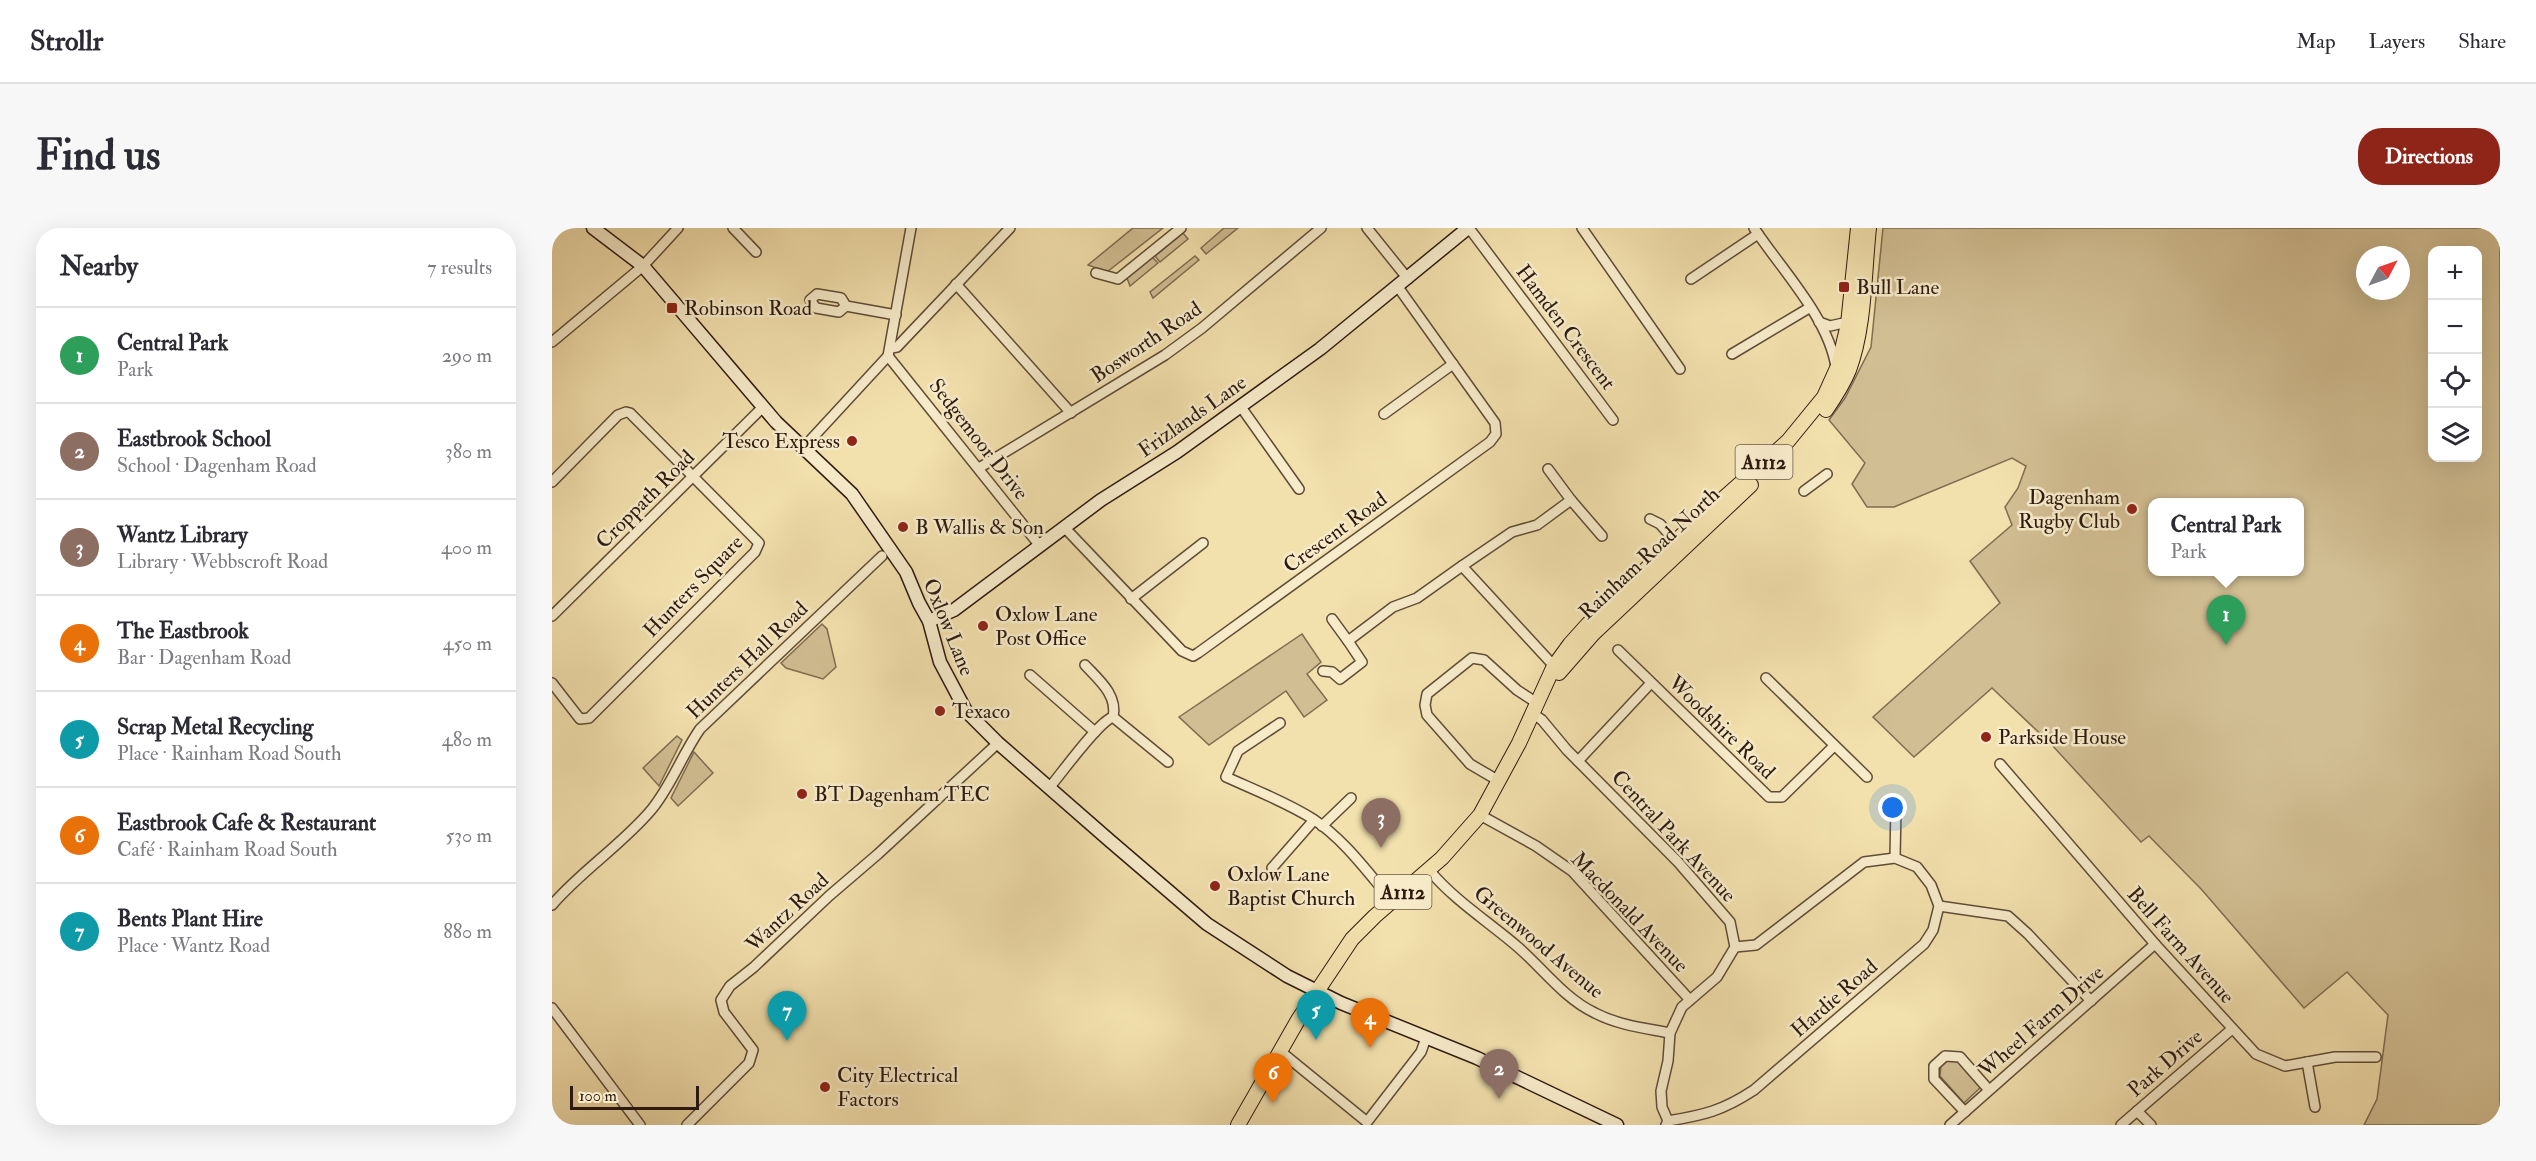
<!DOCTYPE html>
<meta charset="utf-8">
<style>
body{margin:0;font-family:"IM FELL Double Pica",serif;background:#f7f7f7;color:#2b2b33}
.controls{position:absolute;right:18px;top:18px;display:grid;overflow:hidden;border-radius:12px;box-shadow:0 6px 24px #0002}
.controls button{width:54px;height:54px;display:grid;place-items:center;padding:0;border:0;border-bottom:2px solid #e1e1e2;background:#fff;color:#2b2b33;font:30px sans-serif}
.compass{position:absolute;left:1804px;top:18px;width:54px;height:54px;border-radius:50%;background:#fff;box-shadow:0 6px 24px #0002;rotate:49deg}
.scale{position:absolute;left:18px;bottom:15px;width:129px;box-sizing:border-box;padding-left:6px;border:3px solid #2e1a10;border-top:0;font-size:16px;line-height:21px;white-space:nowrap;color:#2e1a10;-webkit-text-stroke:4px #f7ebca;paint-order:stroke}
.you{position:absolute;left:1341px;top:580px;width:21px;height:21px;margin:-15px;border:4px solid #fff;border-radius:50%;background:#1a73e8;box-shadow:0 0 0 9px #1a73e833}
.badge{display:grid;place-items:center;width:39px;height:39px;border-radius:50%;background:#8f2418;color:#fff;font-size:20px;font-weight:700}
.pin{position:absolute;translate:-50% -50px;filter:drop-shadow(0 2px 3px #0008)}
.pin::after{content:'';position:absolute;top:32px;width:21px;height:18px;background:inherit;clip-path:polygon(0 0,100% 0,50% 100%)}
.popup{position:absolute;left:1596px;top:270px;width:156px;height:78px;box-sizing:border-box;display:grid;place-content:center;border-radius:12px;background:#fff;filter:drop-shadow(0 2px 4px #0005);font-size:20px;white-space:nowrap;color:#7c7c81}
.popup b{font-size:22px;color:#2b2b33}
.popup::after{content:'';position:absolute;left:50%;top:100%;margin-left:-12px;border:12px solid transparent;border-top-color:#fff}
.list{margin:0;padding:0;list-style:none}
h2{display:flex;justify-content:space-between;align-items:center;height:78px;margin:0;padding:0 24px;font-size:26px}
h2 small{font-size:20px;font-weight:400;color:#7c7c81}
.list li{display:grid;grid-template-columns:39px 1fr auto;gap:18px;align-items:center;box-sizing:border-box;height:96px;padding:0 24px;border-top:2px solid #e1e1e2}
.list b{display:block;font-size:22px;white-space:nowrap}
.list p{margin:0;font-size:20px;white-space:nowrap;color:#7c7c81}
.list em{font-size:20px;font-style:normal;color:#7c7c81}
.icon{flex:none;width:33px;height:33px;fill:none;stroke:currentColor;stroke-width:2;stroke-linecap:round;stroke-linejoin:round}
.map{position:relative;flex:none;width:1948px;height:897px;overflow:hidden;border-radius:24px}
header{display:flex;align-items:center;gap:36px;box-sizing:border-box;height:84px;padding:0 30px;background:#fff;border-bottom:2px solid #e1e1e2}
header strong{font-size:28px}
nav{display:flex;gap:33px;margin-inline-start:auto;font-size:21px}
.intro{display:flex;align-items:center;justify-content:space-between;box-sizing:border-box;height:144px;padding:0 36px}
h1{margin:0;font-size:42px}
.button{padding:15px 27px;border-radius:24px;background:#8f2418;color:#fff;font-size:21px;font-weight:700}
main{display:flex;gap:36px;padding:0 36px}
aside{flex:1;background:#fff;border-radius:24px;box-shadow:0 6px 24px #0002}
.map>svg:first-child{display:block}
</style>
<header>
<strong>Strollr</strong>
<nav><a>Map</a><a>Layers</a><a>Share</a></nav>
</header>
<div class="intro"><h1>Find us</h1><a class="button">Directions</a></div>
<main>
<aside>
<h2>Nearby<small>7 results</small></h2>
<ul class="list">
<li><span class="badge" style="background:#2e9e5b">1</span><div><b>Central Park</b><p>Park</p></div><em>290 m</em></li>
<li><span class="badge" style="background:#8d6e63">2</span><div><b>Eastbrook School</b><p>School · Dagenham Road</p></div><em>380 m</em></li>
<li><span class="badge" style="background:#8d6e63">3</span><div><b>Wantz Library</b><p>Library · Webbscroft Road</p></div><em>400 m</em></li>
<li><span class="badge" style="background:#e8710a">4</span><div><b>The Eastbrook</b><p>Bar · Dagenham Road</p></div><em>450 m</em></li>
<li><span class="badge" style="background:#0f9aa8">5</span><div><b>Scrap Metal Recycling</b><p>Place · Rainham Road South</p></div><em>480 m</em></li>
<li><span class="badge" style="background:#e8710a">6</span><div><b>Eastbrook Cafe &amp; Restaurant</b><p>Café · Rainham Road South</p></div><em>530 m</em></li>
<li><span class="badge" style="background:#0f9aa8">7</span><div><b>Bents Plant Hire</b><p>Place · Wantz Road</p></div><em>880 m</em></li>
</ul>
</aside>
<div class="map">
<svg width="1948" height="897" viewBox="0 0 1948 897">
<rect width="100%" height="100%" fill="#f2e0ad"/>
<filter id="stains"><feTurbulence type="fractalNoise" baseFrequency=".00333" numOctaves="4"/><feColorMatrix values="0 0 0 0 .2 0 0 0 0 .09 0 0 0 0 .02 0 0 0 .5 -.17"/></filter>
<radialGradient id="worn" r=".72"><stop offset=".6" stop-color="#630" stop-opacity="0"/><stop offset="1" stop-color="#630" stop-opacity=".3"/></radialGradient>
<g fill="#d1be92" stroke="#806c51" stroke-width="1.5" fill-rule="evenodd">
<path d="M581 0H611L555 44 536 37Z"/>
<path d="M672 0H686L654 26 649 20Z"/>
<path d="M1331 0H1948V897H1812L1825 871 1836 787 1795 744 1752 780 1650 662 1597 608 1589 614 1499 516 1440 460 1362 529 1321 489 1448 375 1418 333 1460 297 1453 279 1466 260 1474 238 1460 230 1342 279H1315L1300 256 1313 235 1277 192 1293 170 1319 119ZM1880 22H1926V230H1880ZM1813 27H1849V63H1813ZM1600 274H1748V344H1600Z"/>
<path d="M631 5 636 11 608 34 603 28Z"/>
<path d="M643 28 647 32 601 70 598 64Z"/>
<path d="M600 29 606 35 578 58 575 50Z"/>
<path d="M270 396 275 401 284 439 271 451 234 440 229 435Z"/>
<path d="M750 406 769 434 755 446 775 472 752 489 734 463 657 517 627 489Z"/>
<path d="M125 508 130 512 107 558 91 540Z"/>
<path d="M142 524 161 545 126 578 119 570Z"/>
<path d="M1396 830 1406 833 1429 859 1412 875 1388 848 1389 837Z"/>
</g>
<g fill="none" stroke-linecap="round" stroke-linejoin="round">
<g stroke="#5f4c37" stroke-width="12">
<g id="street">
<path d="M181 0 204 24"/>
<path d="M815 0 856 51"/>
<path d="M917 0 1061 192"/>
<path d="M1030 0 1128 141"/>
<path d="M1202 0C1229 41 1276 89 1284 139"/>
<path d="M544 45 566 51 629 0"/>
<path d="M1139 51 1206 6"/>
<path d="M404 56 519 185"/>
<path d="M294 78 289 70 265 66 258 72 264 80 287 84 294 78 344 87"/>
<path d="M1267 94 1278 98 1296 94"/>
<path d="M0 114 91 38 126 0"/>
<path d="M339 120 345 119 458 0"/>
<path d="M1180 126 1257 80"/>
<path d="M336 128 488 318"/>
<path d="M689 179 747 261"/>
<path d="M832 186 901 136"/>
<path d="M252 219 336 128 359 0"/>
<path d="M427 240 613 127 650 100 769 0"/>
<path d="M0 254 66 187 74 184 78 185 207 315 203 324 37 490 28 491 0 455"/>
<path d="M1252 263 1275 246"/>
<path d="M1019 272 1050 308"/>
<path d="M1098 291 1108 296 1123 313"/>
<path d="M512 299 630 423 641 428 646 425 938 214 944 206 943 195 846 59"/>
<path d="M910 338 960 304 985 297 1019 272 996 241"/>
<path d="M579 371 651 315"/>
<path d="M0 388 211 179"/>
<path d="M780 391 796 413"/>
<path d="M1066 422 1217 569H1230L1282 518"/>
<path d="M533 437C546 451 566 467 561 489"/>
<path d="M771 443 780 444 788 451 810 434 796 413 841 379 865 370 910 338 1002 438"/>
<path d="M478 447 543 504"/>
<path d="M1214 450 1315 549"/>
<path d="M980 485 990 492 1015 522 1126 634 1178 694 1183 719 1165 749 1130 779 1118 805 1116 833 1109 863 1110 879 1116 893 1114 897"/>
<path d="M561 489 616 534"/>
<path d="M728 495 686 523 674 549C703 562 734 574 761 591 793 612 816 645 841 674"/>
<path d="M1026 533 1099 455"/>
<path d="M1448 536 1603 716 1704 826 1733 838 1783 829H1824"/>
<path d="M947 553 918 536 875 487 873 477 875 466 920 430 932 432 965 462 985 475"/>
<path d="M497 560C510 545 546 494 561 489"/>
<path d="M928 587 984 618 1020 643 1138 772"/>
<path d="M770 598 799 570"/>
<path d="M1343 630 1344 578"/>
<path d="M720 640 762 592"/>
<path d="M877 642C903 673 937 694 967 720 991 741 1013 771 1043 785 1066 797 1092 800 1118 805"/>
<path d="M0 677C30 642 71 616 100 581 120 556 130 527 148 501L330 328"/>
<path d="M1387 678 1456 688 1476 706 1539 773"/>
<path d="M0 780 88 897"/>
<path d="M728 823 815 894 869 824 874 810"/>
<path d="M1755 834 1763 879"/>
<path d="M1585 883 1599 897"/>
<path d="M1413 884 1382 851V838L1393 828 1408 829 1437 862"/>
<path d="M1116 893C1152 887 1170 883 1202 862L1372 716 1381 702 1387 678 1379 657 1365 639 1343 630 1312 634 1204 717 1183 719"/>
<path d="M135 897 197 835 201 822 172 784 169 772 178 758 202 739 277 668 326 626 446 515"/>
<path d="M1398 897 1603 716"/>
<path d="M1569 897 1680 801"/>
</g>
</g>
<g stroke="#2e1a10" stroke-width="15">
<g id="secondary">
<path d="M41 0 91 38 224 194 300 266 354 344 367 375 377 393 388 434 414 483 446 515 557 612 655 696 735 748 789 775 925 830 1065 897"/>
<path d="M377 393 402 382 549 272 625 224 768 121 916 0"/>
</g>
</g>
<g stroke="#2e1a10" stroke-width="16">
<g id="primary">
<path d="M1274 182C1283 169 1291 157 1297 142 1313 99 1312 46 1317 0"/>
<path d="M1007 445 1041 406 1199 257"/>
<path d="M686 897 746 792 800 711 823 688 890 630 928 587 967 515 1002 438 1018 416 1036 396 1129 308 1236 213 1272 169 1286 138 1296 96 1306 0"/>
</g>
</g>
<use href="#street" stroke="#f7ebca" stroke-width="9"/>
<use href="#secondary" stroke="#f7ebca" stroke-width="12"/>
<use href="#primary" stroke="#f2e0ad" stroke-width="14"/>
</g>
<g fill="#8f2418" stroke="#f7ebca" stroke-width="2">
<rect x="1286" y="53" width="12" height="12" rx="3"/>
<rect x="114" y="74" width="12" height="12" rx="3"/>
<circle cx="300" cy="213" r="6"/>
<circle cx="1580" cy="281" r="6"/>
<circle cx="351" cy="299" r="6"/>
<circle cx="431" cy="398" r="6"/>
<circle cx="388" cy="483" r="6"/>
<circle cx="1434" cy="509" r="6"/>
<circle cx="250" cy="566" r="6"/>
<circle cx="663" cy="658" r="6"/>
<circle cx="273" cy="859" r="6"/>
</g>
<g text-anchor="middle" stroke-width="5" stroke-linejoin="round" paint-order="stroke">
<g fill="#f7ebca" stroke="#6a5948" stroke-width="1.5">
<rect x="1183.5" y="217" width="57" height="34" rx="4.5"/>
<rect x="822.5" y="647" width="57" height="34" rx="4.5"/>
</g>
<g font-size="20" font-weight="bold" fill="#2e1a10">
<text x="1212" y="241">A1112</text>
<text x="851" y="671">A1112</text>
</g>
<g font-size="21" fill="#2e1a10" stroke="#f7ebca" text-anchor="start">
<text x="1304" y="66">Bull Lane</text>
<text x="132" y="87">Robinson Road</text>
<text x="288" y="220" text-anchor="end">Tesco Express</text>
<text x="1568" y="276" text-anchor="end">Dagenham<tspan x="1568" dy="24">Rugby Club</tspan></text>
<text x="363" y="306">B Wallis &amp; Son</text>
<text x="443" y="393">Oxlow Lane<tspan x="443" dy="24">Post Office</tspan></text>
<text x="400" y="490">Texaco</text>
<text x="1446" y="516">Parkside House</text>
<text x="262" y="573">BT Dagenham TEC</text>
<text x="675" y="653">Oxlow Lane<tspan x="675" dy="24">Baptist Church</tspan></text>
<text x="285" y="854">City Electrical<tspan x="285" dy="24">Factors</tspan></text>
</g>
<g font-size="21" fill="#2e1a10" stroke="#f7ebca">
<text transform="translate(1014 99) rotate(53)" y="7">Hamden Crescent</text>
<text transform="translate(594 114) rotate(-34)" y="7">Bosworth Road</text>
<text transform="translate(640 188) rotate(-35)" y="7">Frizlands Lane</text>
<text transform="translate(427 211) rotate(52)" y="7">Sedgemoor Drive</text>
<text transform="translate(93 271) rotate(-45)" y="7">Croppath Road</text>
<text transform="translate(783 304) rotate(-36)" y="7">Crescent Road</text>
<text transform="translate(1097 325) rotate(-43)" y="7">Rainham Road North</text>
<text transform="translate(141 358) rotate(-46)" y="7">Hunters Square</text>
<text transform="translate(397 399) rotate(68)" y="7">Oxlow Lane</text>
<text transform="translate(195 432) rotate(-44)" y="7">Hunters Hall Road</text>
<text transform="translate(1170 499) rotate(44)" y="7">Woodshire Road</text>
<text transform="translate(1122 608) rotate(47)" y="7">Central Park Avenue</text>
<text transform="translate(235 684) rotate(-43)" y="7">Wantz Road</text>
<text transform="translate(1078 684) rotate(46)" y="7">Macdonald Avenue</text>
<text transform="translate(987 714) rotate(40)" y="7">Greenwood Avenue</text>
<text transform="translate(1629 717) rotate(48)" y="7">Bell Farm Avenue</text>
<text transform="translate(1282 770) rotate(-41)" y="7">Hardie Road</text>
<text transform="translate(1489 793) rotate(-41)" y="7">Wheel Farm Drive</text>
<text transform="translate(1613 835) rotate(-41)" y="7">Park Drive</text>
</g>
</g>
<rect width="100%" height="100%" filter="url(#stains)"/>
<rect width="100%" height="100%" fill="url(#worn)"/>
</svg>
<div class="controls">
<button>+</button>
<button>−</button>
<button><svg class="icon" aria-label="locate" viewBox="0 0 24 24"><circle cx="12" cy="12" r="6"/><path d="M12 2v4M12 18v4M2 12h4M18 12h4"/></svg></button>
<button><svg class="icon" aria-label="layers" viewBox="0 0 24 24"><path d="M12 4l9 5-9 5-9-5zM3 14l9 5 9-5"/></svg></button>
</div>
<svg class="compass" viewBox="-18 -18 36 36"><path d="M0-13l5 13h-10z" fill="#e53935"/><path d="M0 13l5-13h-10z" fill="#7c7c81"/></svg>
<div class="scale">100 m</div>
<div class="you"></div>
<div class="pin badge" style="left:1674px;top:417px;background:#2e9e5b">1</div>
<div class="popup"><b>Central Park</b>Park</div>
<div class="pin badge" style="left:947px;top:871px;background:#8d6e63">2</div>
<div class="pin badge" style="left:829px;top:620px;background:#8d6e63">3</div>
<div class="pin badge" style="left:818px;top:820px;background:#e8710a">4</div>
<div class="pin badge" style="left:764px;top:812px;background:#0f9aa8">5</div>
<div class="pin badge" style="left:721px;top:875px;background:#e8710a">6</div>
<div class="pin badge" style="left:235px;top:813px;background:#0f9aa8">7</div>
</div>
</main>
